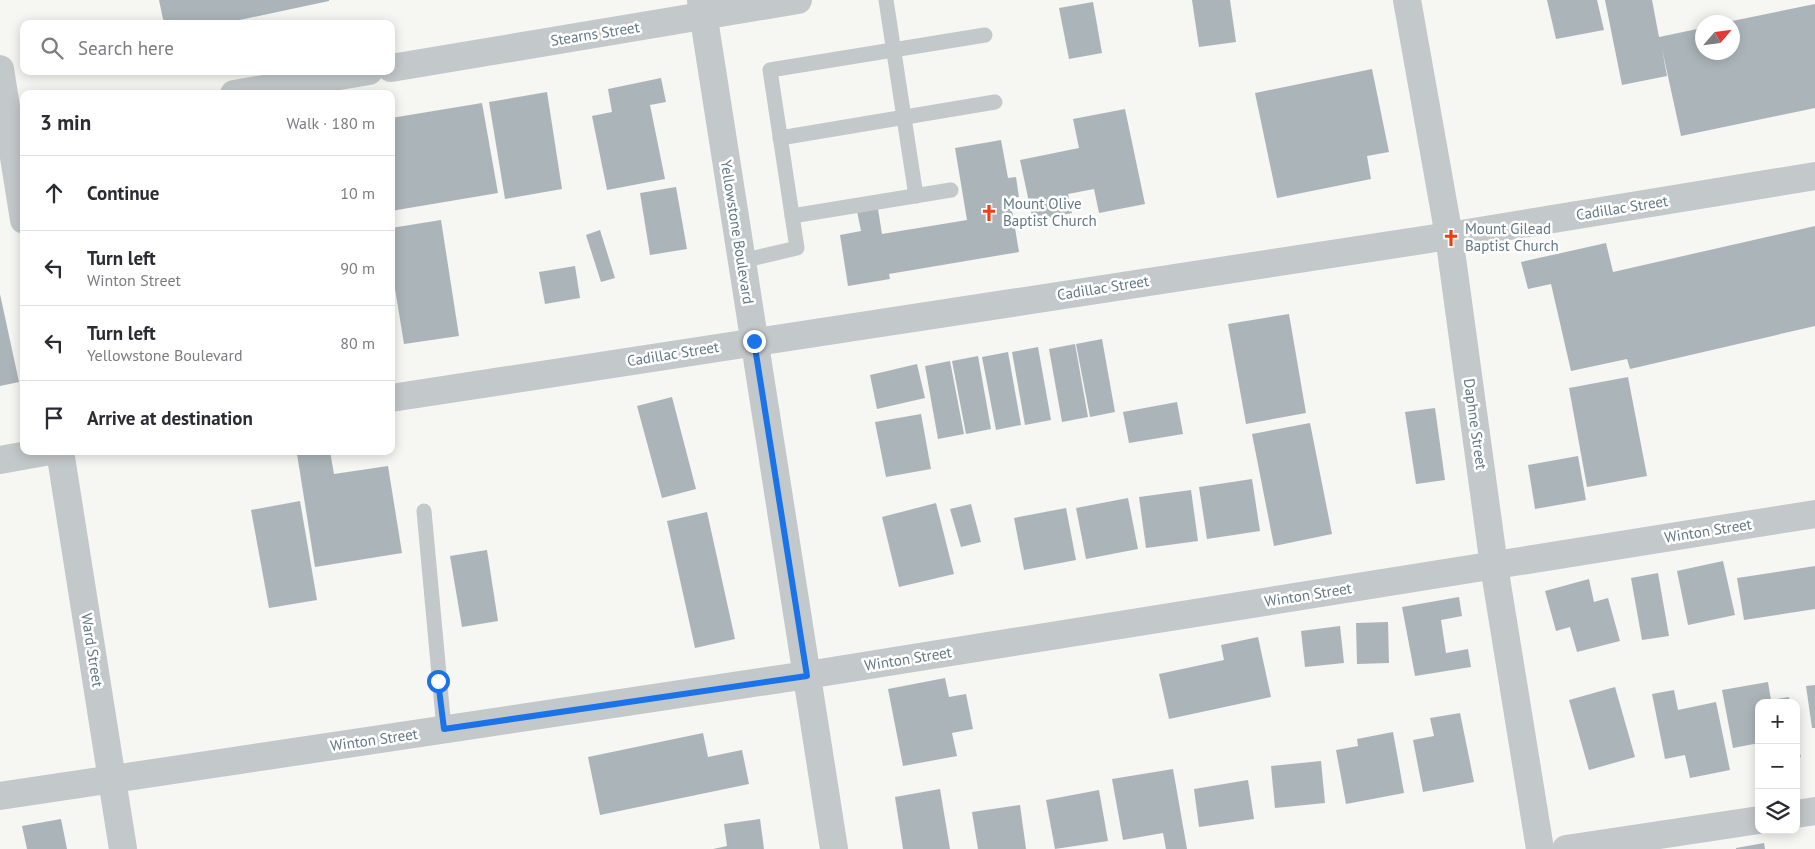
<!DOCTYPE html>
<meta charset="utf-8">
<style>
body{margin:0;font-family:"PT Sans",sans-serif;background:#f2f2f3;color:#2b2b33}
.controls{position:absolute;right:15px;bottom:15px;display:grid;overflow:hidden;border-radius:10px;box-shadow:0 2px 12px #0003}
.controls button{width:45px;height:45px;display:grid;place-items:center;padding:0;border:0;border-bottom:1px solid #e1e1e2;background:#fff;color:#2b2b33;font:25px sans-serif}
.compass{position:absolute;left:1695px;top:15px;width:45px;height:45px;border-radius:50%;background:#fff;box-shadow:0 2px 12px #0003;rotate:62deg}
.stop{position:absolute;width:15px;height:15px;margin:-11px;border:4px solid #1a73e8;border-radius:50%;background:#fff}
.stop.end{background:#1a73e8;border-color:#fff;box-shadow:0 1px 5px #0008}
.list{margin:0;padding:0;list-style:none}
h2{display:flex;justify-content:space-between;align-items:center;height:65px;margin:0;padding:0 20px;font-size:21px}
h2 small{font-size:16px;font-weight:400;color:#7c7c81}
.list li{display:grid;grid-template-columns:32px 1fr auto;gap:15px;align-items:center;box-sizing:border-box;height:75px;padding:0 20px;border-top:1px solid #e1e1e2}
.list b{display:block;font-size:19px;white-space:nowrap}
.list p{margin:0;font-size:16px;white-space:nowrap;color:#7c7c81}
.list em{font-size:16px;font-style:normal;color:#7c7c81}
.icon{flex:none;width:28px;height:28px;fill:none;stroke:currentColor;stroke-width:2;stroke-linecap:round;stroke-linejoin:round}
.map{position:relative;flex:none;width:1815px;height:849px;overflow:hidden}
.search{position:absolute;background:#fff;box-shadow:0 2px 12px #0003;left:20px;top:20px;width:375px;height:55px;display:flex;align-items:center;gap:12px;box-sizing:border-box;padding:0 18px;border-radius:10px;color:#7c7c81;font-size:19px}
.panel{position:absolute;background:#fff;box-shadow:0 2px 12px #0003;left:20px;top:90px;width:375px;height:365px;border-radius:10px}
.map>svg:first-child{display:block}
</style>
<div class="map">
<svg width="1815" height="849" viewBox="0 0 1815 849">
<rect width="100%" height="100%" fill="#f6f6f2"/>
<g fill="#abb5b9">
<path d="M159 0H329V1L221 24H164Z"/>
<path d="M1192 0H1230L1236 42 1199 47Z"/>
<path d="M1547 0H1597L1604 30 1556 39Z"/>
<path d="M1605 0H1652L1659 37 1702 28V52H1732V21L1815 4V108L1681 136 1662 49 1667 76 1622 85Z"/>
<path d="M1093 2 1102 53 1069 59 1059 8Z"/>
<path d="M1372 69 1389 152 1367 156 1371 179 1277 198 1255 93Z"/>
<path d="M661 78 666 102 650 105 665 179 607 190 592 116 612 112 608 89Z"/>
<path d="M547 92 562 189 505 199 489 102Z"/>
<path d="M482 103 498 193 391 211V118Z"/>
<path d="M1125 109 1145 204 1099 213 1094 189 1068 194 1072 213 1033 221 1020 160 1079 148 1073 119Z"/>
<path d="M1001 140 1008 178 1016 177 1019 197 1010 198 1019 252 889 274 890 279 848 286 840 235 861 231 856 206 877 203 882 234 967 220 955 148Z"/>
<path d="M676 187 687 249 650 255 640 193Z"/>
<path d="M441 220 459 336 404 344 391 264V228Z"/>
<path d="M1815 226V326L1630 369 1627 359 1571 371 1551 284 1528 289 1521 262 1606 243 1613 272Z"/>
<path d="M600 230 615 278 601 282 586 235Z"/>
<path d="M575 266 580 298 545 304 539 272Z"/>
<path d="M0 294 19 382 0 386Z"/>
<path d="M1289 314 1306 413 1246 424 1228 324Z"/>
<path d="M1102 339 1115 412 1090 417 1076 344Z"/>
<path d="M1075 344 1088 417 1062 422 1049 349Z"/>
<path d="M1038 347 1051 420 1025 425 1012 352Z"/>
<path d="M1008 352 1021 425 996 430 982 357Z"/>
<path d="M978 356 991 429 966 434 952 361Z"/>
<path d="M950 361 964 434 938 439 925 366Z"/>
<path d="M917 364 925 398 877 409 870 375Z"/>
<path d="M1628 377 1647 476 1587 487 1569 388Z"/>
<path d="M672 397 696 489 662 498 637 406Z"/>
<path d="M1177 402 1183 434 1129 443 1123 412Z"/>
<path d="M1435 408 1445 480 1416 484 1405 412Z"/>
<path d="M921 414 931 469 886 477 875 422Z"/>
<path d="M1310 423 1332 534 1274 546 1252 434Z"/>
<path d="M315 451H330L334 474 388 466 402 553 315 567 297 454Z"/>
<path d="M1578 456 1586 500 1535 509 1528 465Z"/>
<path d="M1252 479 1260 531 1207 539 1199 487Z"/>
<path d="M1191 490 1198 541 1146 548 1139 497Z"/>
<path d="M1128 498 1138 549 1086 559 1076 508Z"/>
<path d="M300 501 317 600 269 608 251 510Z"/>
<path d="M936 503 954 574 899 587 882 517Z"/>
<path d="M971 504 981 542 961 547 950 509Z"/>
<path d="M1066 508 1076 560 1024 570 1014 518Z"/>
<path d="M707 512 735 639 695 648 667 521Z"/>
<path d="M487 550 498 621 462 627 450 556Z"/>
<path d="M1723 561 1735 615 1688 625 1677 571Z"/>
<path d="M1815 566V609L1744 620 1737 578Z"/>
<path d="M1658 573 1669 636 1642 640 1631 578Z"/>
<path d="M1589 579 1594 602 1608 598 1620 641 1577 652 1570 627 1556 631 1545 591Z"/>
<path d="M1459 597 1462 616 1441 620 1446 653 1468 649 1471 667 1415 676 1402 607Z"/>
<path d="M1388 622 1389 663 1357 664 1356 623Z"/>
<path d="M1340 626 1344 663 1305 667 1301 631Z"/>
<path d="M1258 637 1271 697 1169 719 1159 674 1224 660 1221 645Z"/>
<path d="M945 678 949 697 966 694 973 729 952 733 957 756 903 766 888 689Z"/>
<path d="M1768 682 1771 700 1789 697 1790 703H1759V743L1733 748 1722 690Z"/>
<path d="M1815 685V728H1812L1806 686Z"/>
<path d="M1615 687 1635 757 1589 770 1569 700Z"/>
<path d="M1674 690 1678 710 1716 702 1730 770 1690 778 1685 755 1665 759 1652 694Z"/>
<path d="M1460 713 1474 782 1423 792 1413 740 1434 736 1430 718Z"/>
<path d="M1393 732 1404 793 1346 804 1336 750 1358 746 1357 739Z"/>
<path d="M703 733 708 757 742 750 749 784 600 815 588 757Z"/>
<path d="M1796 739 1801 757 1796 758Z"/>
<path d="M1321 761 1325 803 1275 808 1271 766Z"/>
<path d="M1173 769 1187 849H1166L1163 833 1123 840 1112 779Z"/>
<path d="M1248 780 1254 819 1199 827 1194 789Z"/>
<path d="M940 789 950 849H903L895 797Z"/>
<path d="M1099 790 1108 841 1055 849 1046 800Z"/>
<path d="M1020 805 1026 849H978L972 812Z"/>
<path d="M61 819 67 849H27L22 826Z"/>
<path d="M760 819 764 849H713L727 846 724 824Z"/>
<path d="M1764 843 1765 849H1736V848Z"/>
</g>
<g fill="none" stroke-linecap="round" stroke-linejoin="round">
<g stroke="#c3c8ca" stroke-width="15">
<path d="M886 0 916 196"/>
<path d="M780 138 995 102"/>
<path d="M792 216 951 190"/>
<path d="M742 261 797 248 770 70 985 35"/>
<path d="M424 511 444 729"/>
</g>
<g stroke="#c3c8ca" stroke-width="28">
<path d="M1407 0 1449 236 1494 566 1540 849"/>
<path d="M391 68 798 0"/>
<path d="M0 69 24 220"/>
<path d="M234 94 369 71"/>
<path d="M391 398 1449 236 1815 176"/>
<path d="M60 451 123 849"/>
<path d="M0 460 50 451"/>
<path d="M0 796 807 675 1815 514"/>
</g>
<g stroke="#c3c8ca" stroke-width="28">
<path d="M701 0 834 849"/>
<path d="M1796 814 1815 811"/>
<path d="M1566 849 1759 820"/>
</g>
</g>
<g fill="none" stroke-linecap="round" stroke-linejoin="round">
<path stroke="#1a73e8" stroke-width="6" d="M438 681 444 729 807 676 754 341"/>
</g>
<defs>
<g id="church-bare" transform="scale(1.35)"><path d="M-1.2-6h2.4v3.5h3.3v2.4h-3.3V6h-2.4V-.1h-3.3v-2.4h3.3Z" fill="#f23c16" stroke="#fff" stroke-width="2.5" paint-order="stroke"/></g>
</defs>
<g fill-rule="evenodd">
<use href="#church-bare" x="989" y="213"/>
<use href="#church-bare" x="1451" y="238"/>
</g>
<g text-anchor="middle" stroke-width="5" stroke-linejoin="round" paint-order="stroke">
<g font-size="15" fill="#627885" stroke="#fff">
<text transform="translate(595 34) rotate(-9)" y="5">Stearns Street</text>
<text transform="translate(1622 208) rotate(-9)" y="5">Cadillac Street</text>
<text transform="translate(737 232) rotate(81)" y="5">Yellowstone Boulevard</text>
<text transform="translate(1103 288) rotate(-9)" y="5">Cadillac Street</text>
<text transform="translate(673 354) rotate(-9)" y="5">Cadillac Street</text>
<text transform="translate(1475 424) rotate(82)" y="5">Daphne Street</text>
<text transform="translate(1708 531) rotate(-9)" y="5">Winton Street</text>
<text transform="translate(1308 595) rotate(-9)" y="5">Winton Street</text>
<text transform="translate(92 650) rotate(81)" y="5">Ward Street</text>
<text transform="translate(908 659) rotate(-9)" y="5">Winton Street</text>
<text transform="translate(374 740) rotate(-8)" y="5">Winton Street</text>
</g>
<g font-size="15" fill="#627885" stroke="#fff" text-anchor="start">
<text x="1003" y="209">Mount Olive<tspan x="1003" dy="17">Baptist Church</tspan></text>
<text x="1465" y="234">Mount Gilead<tspan x="1465" dy="17">Baptist Church</tspan></text>
</g>
</g>
</svg>
<div class="controls">
<button>+</button>
<button>−</button>
<button><svg class="icon" aria-label="layers" viewBox="0 0 24 24"><path d="M12 4l9 5-9 5-9-5zM3 14l9 5 9-5"/></svg></button>
</div>
<svg class="compass" viewBox="-18 -18 36 36"><path d="M0-13l5 13h-10z" fill="#e53935"/><path d="M0 13l5-13h-10z" fill="#7c7c81"/></svg>
<div class="stop" style="left:438px;top:681px"></div>
<div class="stop end" style="left:754px;top:341px"></div>
<div class="search"><svg class="icon" aria-label="search" viewBox="0 0 24 24"><circle cx="10" cy="10" r="6"/><path d="M15 15l6 6"/></svg>Search here</div>
<section class="panel">
<h2>3 min<small>Walk · 180 m</small></h2>
<ul class="list">
<li><svg class="icon" aria-label="ahead" viewBox="0 0 24 24"><path d="M12 20V5M6 11l6-6 6 6"/></svg><div><b>Continue</b></div><em>10 m</em></li>
<li><svg class="icon" aria-label="left" viewBox="0 0 24 24"><path d="M17 20v-9H6M10 6l-5 5 5 5"/></svg><div><b>Turn left</b><p>Winton Street</p></div><em>90 m</em></li>
<li><svg class="icon" aria-label="left" viewBox="0 0 24 24"><path d="M17 20v-9H6M10 6l-5 5 5 5"/></svg><div><b>Turn left</b><p>Yellowstone Boulevard</p></div><em>80 m</em></li>
<li><svg class="icon" aria-label="arrive" viewBox="0 0 24 24"><path d="M6 21V4h12l-3 4 3 4H6"/></svg><div><b>Arrive at destination</b></div></li>
</ul>
</section>
</div>
